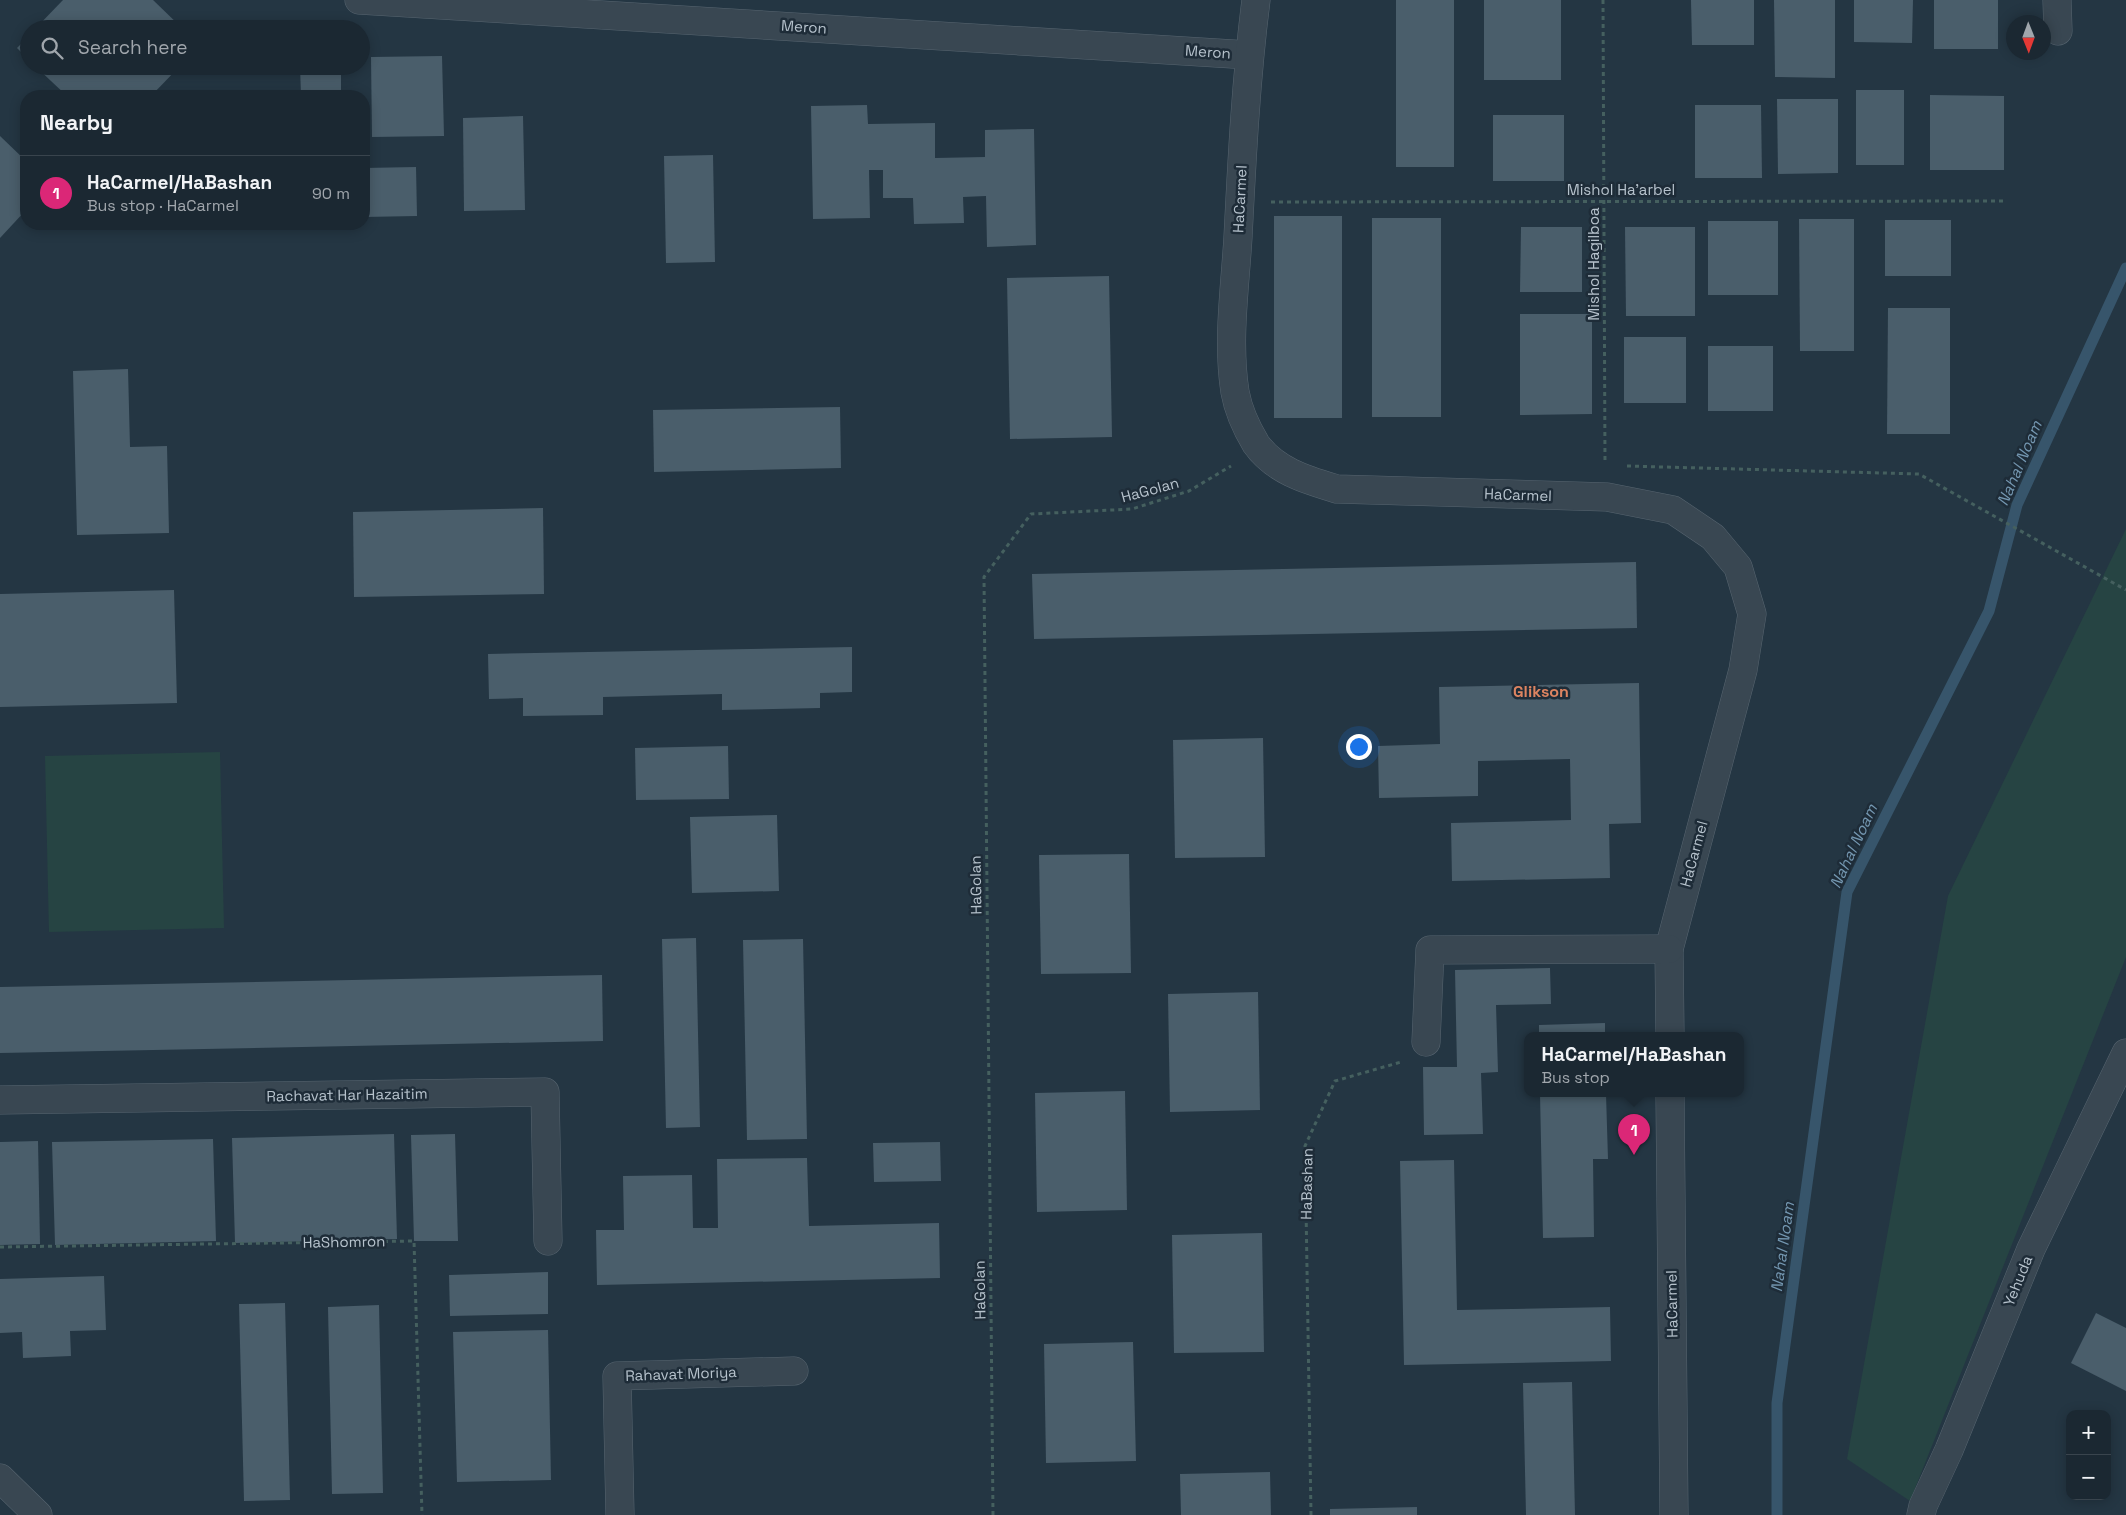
<!DOCTYPE html>
<meta charset="utf-8">
<style>
body{margin:0;font-family:"Space Grotesk",sans-serif;background:#24303a;color:#f1f3f6}
.controls{position:absolute;right:15px;bottom:15px;display:grid;overflow:hidden;border-radius:10px;box-shadow:0 2px 12px #0003}
.controls button{width:45px;height:45px;display:grid;place-items:center;padding:0;border:0;border-bottom:1px solid #39444d;background:#1b2832;color:#f1f3f6;font:25px sans-serif}
.compass{position:absolute;left:2006px;top:15px;width:45px;height:45px;border-radius:50%;background:#1b2832;box-shadow:0 2px 12px #0003;rotate:179deg}
.you{position:absolute;left:1358px;top:746px;width:18px;height:18px;margin:-12px;border:4px solid #fff;border-radius:50%;background:#1a73e8;box-shadow:0 0 0 8px #1a73e833}
.badge{display:grid;place-items:center;width:32px;height:32px;border-radius:50%;background:#db2777;color:#fff;font-size:16px;font-weight:700}
.pin{position:absolute;translate:-50% -41px;filter:drop-shadow(0 1px 2px #0008)}
.pin::after{content:'';position:absolute;top:26px;width:18px;height:15px;background:inherit;clip-path:polygon(0 0,100% 0,50% 100%)}
.popup{position:absolute;left:1524px;top:1032px;width:220px;height:65px;box-sizing:border-box;display:grid;place-content:center;border-radius:10px;background:#1b2832;filter:drop-shadow(0 1px 4px #0005);font-size:16px;white-space:nowrap;color:#a0a6ac}
.popup b{font-size:19px;color:#f1f3f6}
.popup::after{content:'';position:absolute;left:50%;top:100%;margin-left:-10px;border:10px solid transparent;border-top-color:#1b2832}
.list{margin:0;padding:0;list-style:none}
h2{display:flex;justify-content:space-between;align-items:center;height:65px;margin:0;padding:0 20px;font-size:21px}
h2 small{font-size:16px;font-weight:400;color:#a0a6ac}
.list li{display:grid;grid-template-columns:32px 1fr auto;gap:15px;align-items:center;box-sizing:border-box;height:75px;padding:0 20px;border-top:1px solid #39444d}
.list b{display:block;font-size:19px;white-space:nowrap}
.list p{margin:0;font-size:16px;white-space:nowrap;color:#a0a6ac}
.list em{font-size:16px;font-style:normal;color:#a0a6ac}
.icon{flex:none;width:28px;height:28px;fill:none;stroke:currentColor;stroke-width:2;stroke-linecap:round;stroke-linejoin:round}
.map{position:relative;flex:none;width:2126px;height:1515px;overflow:hidden}
.search{position:absolute;background:#1b2832;box-shadow:0 2px 12px #0003;left:20px;top:20px;width:350px;height:55px;display:flex;align-items:center;gap:12px;box-sizing:border-box;padding:0 18px;border-radius:28px;color:#a0a6ac;font-size:19px}
.panel{position:absolute;background:#1b2832;box-shadow:0 2px 12px #0003;left:20px;top:90px;width:350px;height:140px;border-radius:20px}
.map>svg:first-child{display:block}
</style>
<div class="map">
<svg width="2126" height="1515" viewBox="0 0 2126 1515">
<rect width="100%" height="100%" fill="#243643"/>
<g fill="#264443">
<path d="M2126 529V957L1910 1501 1847 1459 1948 896Z"/>
<path d="M220 752 224 928 49 932 45 756Z"/>
</g>
<g fill="none" stroke-linecap="round" stroke-linejoin="round">
<path stroke="#37556b" stroke-width="11" d="M1777 1515V1403L1847 892 1989 611 2017 505 2126 268"/>
</g>
<g fill="#4a5e6b">
<path d="M63 0H153L183 29H35Z"/>
<rect x="1396" y="0" width="58" height="167"/>
<rect x="1484" y="0" width="77" height="80"/>
<path d="M1691 0H1754V45H1692Z"/>
<path d="M1774 0H1835V78L1775 77Z"/>
<path d="M1854 0H1913L1912 43 1854 42Z"/>
<rect x="1934" y="0" width="64" height="49"/>
<path d="M29 36V60L17 48Z"/>
<path d="M442 56 444 136 372 137 371 57Z"/>
<path d="M35 66H180L151 96H67Z"/>
<path d="M300 66H341V96H301Z"/>
<rect x="1856" y="90" width="48" height="75"/>
<path d="M1930 95 2004 96V170H1930Z"/>
<path d="M1777 99H1838V173L1778 174Z"/>
<path d="M867 105 868 124 935 123V158L985 157V130L1034 129 1036 245 987 247 986 196 963 197 964 223 914 224 913 198H883V170H869L870 218 813 219 811 106Z"/>
<path d="M1695 105H1761L1762 178H1695Z"/>
<rect x="1493" y="115" width="71" height="66"/>
<path d="M523 116 525 210 464 211 463 118Z"/>
<path d="M0 136 26 161V210L0 238Z"/>
<path d="M713 155 715 262 666 263 664 156Z"/>
<path d="M416 167 417 216 364 217V168Z"/>
<rect x="1274" y="216" width="68" height="202"/>
<rect x="1372" y="218" width="69" height="199"/>
<path d="M1799 219H1854V351H1800Z"/>
<rect x="1885" y="220" width="66" height="56"/>
<rect x="1708" y="221" width="70" height="74"/>
<path d="M1521 227H1582V292H1520Z"/>
<path d="M1625 227H1695V316H1626Z"/>
<path d="M1109 276 1112 437 1010 439 1007 278Z"/>
<path d="M1888 308H1950V434H1887Z"/>
<path d="M1520 314H1592V414L1520 415Z"/>
<rect x="1624" y="337" width="62" height="66"/>
<rect x="1708" y="346" width="65" height="65"/>
<path d="M128 369 130 447 167 446 169 533 77 535 73 371Z"/>
<path d="M840 407 841 468 654 472 653 410Z"/>
<path d="M543 508 544 594 354 597 353 512Z"/>
<path d="M1636 562 1637 628 1034 639 1032 574Z"/>
<path d="M174 590 177 703 0 707V594Z"/>
<path d="M852 647V692L820 693V708L722 710V694L603 697V715L523 716V698L489 699 488 654Z"/>
<path d="M1639 683 1641 823 1609 824 1610 878 1452 881 1451 823 1571 820 1570 759 1478 761V796L1379 798 1378 746 1440 744 1439 687Z"/>
<path d="M1263 738 1265 857 1175 858 1173 740Z"/>
<path d="M728 746 729 799 636 800 635 748Z"/>
<path d="M777 815 779 891 692 893 690 817Z"/>
<path d="M1129 854 1131 973 1041 974 1039 855Z"/>
<path d="M696 938 700 1127 666 1128 662 939Z"/>
<path d="M803 939 807 1139 747 1140 743 940Z"/>
<path d="M1550 968 1551 1004 1496 1005 1498 1072 1481 1073 1483 1134 1424 1135 1423 1067H1457L1455 970Z"/>
<path d="M602 975 603 1041 0 1053V987Z"/>
<path d="M1258 992 1260 1110 1170 1112 1168 994Z"/>
<path d="M1605 1023V1036H1539V1025Z"/>
<path d="M1125 1091 1127 1210 1037 1212 1035 1093Z"/>
<path d="M1540 1094H1606L1608 1159H1593L1594 1237 1543 1238Z"/>
<path d="M394 1134 397 1239 235 1243 232 1138Z"/>
<path d="M455 1134 458 1241H414L411 1135Z"/>
<path d="M213 1139 216 1241 55 1245 52 1142Z"/>
<path d="M38 1141 40 1244 0 1245V1142Z"/>
<path d="M940 1142 941 1181 874 1182 873 1143Z"/>
<path d="M807 1158 809 1226 939 1223 940 1278 597 1285 596 1230H624L623 1176 692 1175 693 1228H718L717 1159Z"/>
<path d="M1454 1160 1457 1310 1610 1307 1611 1361 1404 1365 1400 1161Z"/>
<path d="M1262 1233 1264 1352 1174 1353 1172 1235Z"/>
<path d="M548 1272V1314L450 1316 449 1275Z"/>
<path d="M104 1276 106 1330 70 1331 71 1356 23 1358 22 1332 0 1333V1279Z"/>
<path d="M285 1303 290 1500 244 1501 239 1304Z"/>
<path d="M379 1305 383 1493 332 1494 328 1307Z"/>
<path d="M2096 1313 2126 1328V1391L2071 1363Z"/>
<path d="M548 1330 551 1480 457 1482 453 1332Z"/>
<path d="M1133 1342 1136 1461 1046 1463 1044 1344Z"/>
<path d="M1572 1382 1575 1515H1526L1523 1383Z"/>
<path d="M1270 1472 1271 1515H1181L1180 1474Z"/>
<path d="M1417 1507V1515H1330V1509Z"/>
</g>
<g fill="none" stroke-linecap="round" stroke-linejoin="round">
<g stroke="#576570" stroke-width="29">
<g id="street">
<path d="M359 0 1249 55"/>
<path d="M1256 0C1246 79 1242 158 1238 237 1235 288 1227 341 1235 392 1238 409 1247 429 1256 444 1275 471 1307 480 1337 489L1607 497 1673 510 1713 537 1738 567 1752 614 1743 670 1669 949 1670 1036"/>
<path d="M2057 0 2058 31"/>
<path d="M1426 1042 1430 950 1669 949"/>
<path d="M1670 1094 1674 1515"/>
<path d="M0 1100 545 1092 548 1241"/>
<path d="M0 1478 38 1515"/>
<path d="M620 1515 617 1376 794 1371"/>
<path d="M1921 1515 1923 1506 1949 1450 2031 1249 2126 1053"/>
</g>
</g>
<g stroke="#45605f" stroke-width="3" stroke-dasharray="4 4" stroke-linecap="butt">
<path d="M1603 0 1605 464"/>
<path d="M1271 202 2003 201"/>
<path d="M1627 466 1919 474 2126 590"/>
<path d="M0 1247 414 1241 422 1515"/>
<path d="M993 1515 984 577 1031 514 1132 509 1189 491 1231 466"/>
<path d="M1311 1515 1305 1146 1335 1081 1401 1062"/>
</g>
<use href="#street" stroke="#394752" stroke-width="28"/>
</g>
<g text-anchor="middle" stroke-width="5" stroke-linejoin="round" paint-order="stroke">
<g font-size="15" fill="#b6c2cc" stroke="#1e2c38">
<text transform="translate(804 27) rotate(4)" y="5">Meron</text>
<text transform="translate(1208 52) rotate(4)" y="5">Meron</text>
<text x="1621" y="195">Mishol Ha'arbel</text>
<text transform="translate(1240 199) rotate(-87)" y="5">HaCarmel</text>
<text transform="translate(1594 264) rotate(-90)" y="5">Mishol Hagilboa</text>
<text transform="translate(1150 490) rotate(-15)" y="5">HaGolan</text>
<text transform="translate(1518 495) rotate(2)" y="5">HaCarmel</text>
<text transform="translate(1694 854) rotate(-75)" y="5">HaCarmel</text>
<text transform="translate(976 885) rotate(-91)" y="5">HaGolan</text>
<text transform="translate(347 1095) rotate(-1)" y="5">Rachavat Har Hazaitim</text>
<text transform="translate(1307 1184) rotate(-89)" y="5">HaBashan</text>
<text transform="translate(344 1242) rotate(-1)" y="5">HaShomron</text>
<text transform="translate(2018 1281) rotate(-68)" y="5">Yehuda</text>
<text transform="translate(980 1290) rotate(-91)" y="5">HaGolan</text>
<text transform="translate(1672 1304) rotate(-91)" y="5">HaCarmel</text>
<text transform="translate(681 1374) rotate(-2)" y="5">Rahavat Moriya</text>
</g>
<g font-size="16" font-style="italic" fill="#7497b1" stroke="#1e2c38">
<text transform="translate(2019 463) rotate(-67)" y="6">Nahal Noam</text>
<text transform="translate(1853 846) rotate(-65)" y="6">Nahal Noam</text>
<text transform="translate(1782 1247) rotate(-82)" y="6">Nahal Noam</text>
</g>
<g font-size="16" font-weight="bold" fill="#dd8461" stroke="#1e2c38">
<text x="1541" y="697">Glikson</text>
</g>
</g>
</svg>
<div class="controls">
<button>+</button>
<button>−</button>
</div>
<svg class="compass" viewBox="-18 -18 36 36"><path d="M0-13l5 13h-10z" fill="#e53935"/><path d="M0 13l5-13h-10z" fill="#a0a6ac"/></svg>
<div class="you"></div>
<div class="pin badge" style="left:1634px;top:1155px">1</div>
<div class="popup"><b>HaCarmel/HaBashan</b>Bus stop</div>
<div class="search"><svg class="icon" aria-label="search" viewBox="0 0 24 24"><circle cx="10" cy="10" r="6"/><path d="M15 15l6 6"/></svg>Search here</div>
<section class="panel">
<h2>Nearby<small></small></h2>
<ul class="list">
<li><span class="badge">1</span><div><b>HaCarmel/HaBashan</b><p>Bus stop · HaCarmel</p></div><em>90 m</em></li>
</ul>
</section>
</div>
